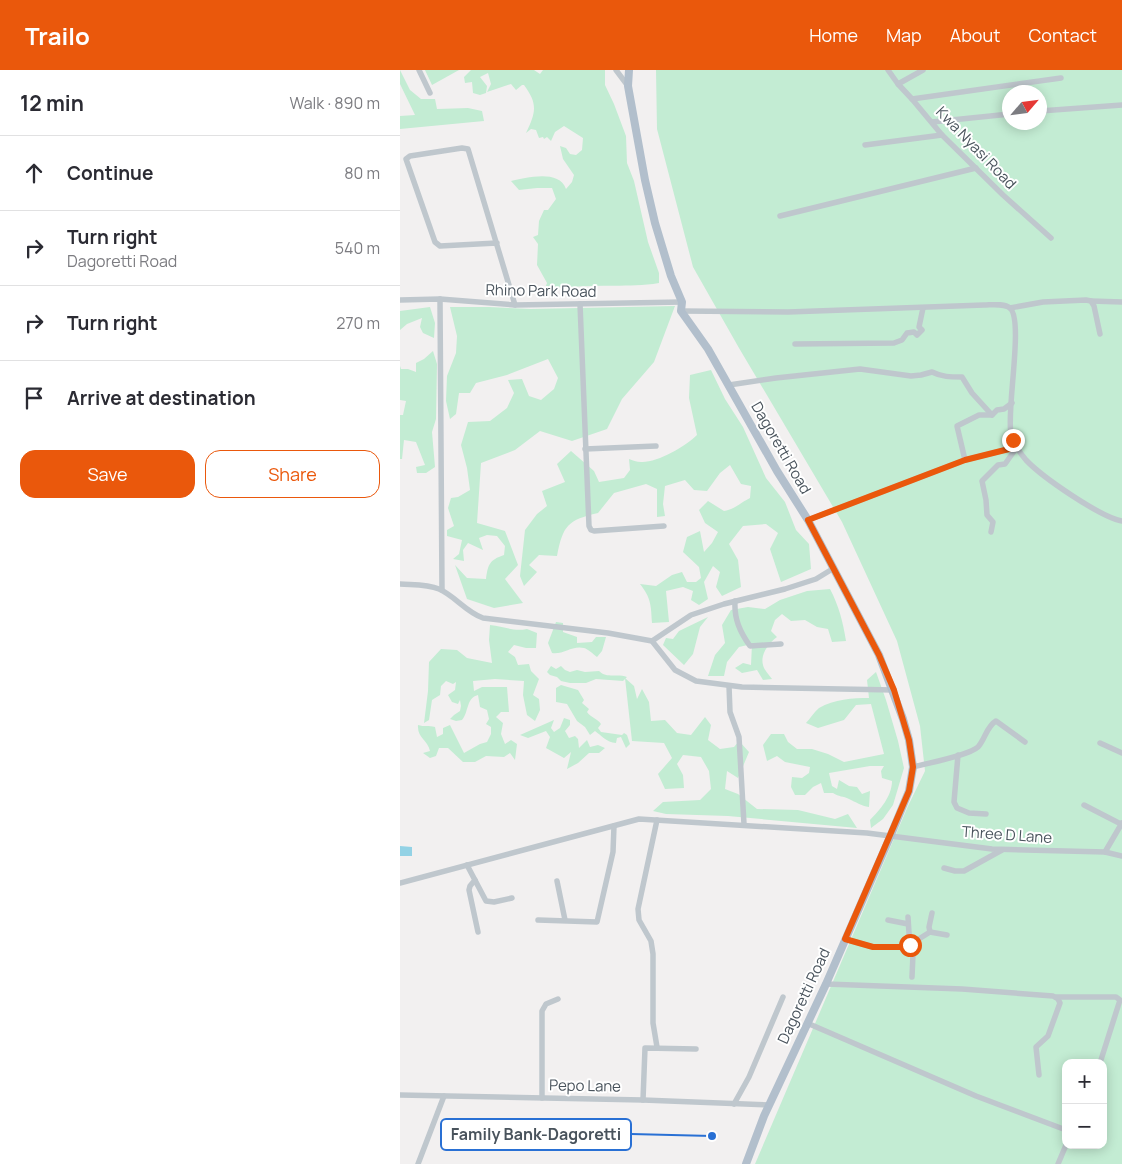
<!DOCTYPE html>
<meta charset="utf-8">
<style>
body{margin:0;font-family:Manrope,sans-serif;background:#f2f2f3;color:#2b2b33}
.controls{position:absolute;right:15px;bottom:15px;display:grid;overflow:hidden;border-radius:10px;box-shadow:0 2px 12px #0003}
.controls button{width:45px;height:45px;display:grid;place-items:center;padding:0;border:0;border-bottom:1px solid #e1e1e2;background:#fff;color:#2b2b33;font:25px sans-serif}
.compass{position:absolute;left:602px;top:15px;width:45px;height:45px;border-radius:50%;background:#fff;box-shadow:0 2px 12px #0003;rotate:62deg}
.stop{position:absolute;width:15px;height:15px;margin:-11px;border:4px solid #ea580c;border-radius:50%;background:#fff}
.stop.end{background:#ea580c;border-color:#fff;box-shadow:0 1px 5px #0008}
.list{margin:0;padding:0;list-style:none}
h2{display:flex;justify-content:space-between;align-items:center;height:65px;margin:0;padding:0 20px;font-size:21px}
h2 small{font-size:16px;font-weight:400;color:#7c7c81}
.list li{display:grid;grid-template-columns:32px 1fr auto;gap:15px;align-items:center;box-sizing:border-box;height:75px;padding:0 20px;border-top:1px solid #e1e1e2}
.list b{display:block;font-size:19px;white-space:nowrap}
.list p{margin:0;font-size:16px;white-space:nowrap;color:#7c7c81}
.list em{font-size:16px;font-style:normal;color:#7c7c81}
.actions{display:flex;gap:10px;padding:15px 20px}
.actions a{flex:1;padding:11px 0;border:1px solid #ea580c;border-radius:15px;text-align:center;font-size:18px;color:#ea580c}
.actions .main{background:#ea580c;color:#fff}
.icon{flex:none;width:28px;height:28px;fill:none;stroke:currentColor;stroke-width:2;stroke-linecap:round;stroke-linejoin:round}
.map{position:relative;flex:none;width:722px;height:1094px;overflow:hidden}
header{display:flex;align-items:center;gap:30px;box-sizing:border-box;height:70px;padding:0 25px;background:#ea580c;color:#fff}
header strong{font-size:24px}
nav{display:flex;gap:28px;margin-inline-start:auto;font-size:18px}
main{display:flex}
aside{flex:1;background:#fff}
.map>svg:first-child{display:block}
</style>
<header>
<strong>Trailo</strong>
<nav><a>Home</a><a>Map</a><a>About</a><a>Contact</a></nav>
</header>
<main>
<aside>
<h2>12 min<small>Walk · 890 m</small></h2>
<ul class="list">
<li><svg class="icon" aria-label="ahead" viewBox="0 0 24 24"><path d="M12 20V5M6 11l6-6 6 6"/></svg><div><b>Continue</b></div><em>80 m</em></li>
<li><svg class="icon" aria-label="right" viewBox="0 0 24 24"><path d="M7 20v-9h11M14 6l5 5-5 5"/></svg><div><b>Turn right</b><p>Dagoretti Road</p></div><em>540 m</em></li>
<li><svg class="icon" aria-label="right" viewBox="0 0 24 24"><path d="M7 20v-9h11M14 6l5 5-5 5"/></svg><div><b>Turn right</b></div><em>270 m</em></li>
<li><svg class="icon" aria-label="arrive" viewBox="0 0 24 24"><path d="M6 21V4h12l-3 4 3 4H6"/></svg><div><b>Arrive at destination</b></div></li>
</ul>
<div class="actions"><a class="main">Save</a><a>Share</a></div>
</aside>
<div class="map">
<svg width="722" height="1094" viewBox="0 0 722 1094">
<rect width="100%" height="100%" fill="#f2f0f0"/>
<g fill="#c3ecd3" fill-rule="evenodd">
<path d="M0 0 10 20 21 29H35L37 39 68 38 82 41 84 51 0 59V46L15 45 0 14Z"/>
<path d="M25 0H59L32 15Z"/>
<path d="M71 0H134L140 4 143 0H205V15L214 34 226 66 227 93 234 111 248 172 259 203V213C235 217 215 215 192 216 176 216 161 219 145 218L147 213 137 195 138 174 133 167 138 165 139 151 144 140H148L156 129 152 118H137L119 120 111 111C126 108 159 99 166 119L172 112 174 105 163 89 160 76 166 78 170 84 176 85 182 80 183 68 164 56 155 62 151 71 147 67 144 69 143 67 139 68 136 60 131 59 126 63C136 42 138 34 124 15H122L116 20 111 14 87 22 91 14 88 3 80 7 87 16 86 23 80 25 73 23 72 12 65 13 64 7Z"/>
<path d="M256 0H722V1094H355L508 736 525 701 520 656 497 571 442 452 339 278 293 197 257 59ZM610 22H640V52H610ZM666 993H703V1075H666Z"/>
<path d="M275 236 254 292 222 329 207 359 172 371 140 361 115 380 81 393 77 453 105 461 118 495 105 509 123 533 94 538 67 529 55 495 67 508 86 509C88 495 89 490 104 485L105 476 97 466 87 465 79 468 83 480 68 473 63 480 64 491 53 489 59 484 62 470 47 466V460L54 456 48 438 51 428 58 427 70 420 67 398 61 375 68 352 90 351 107 338 114 323 108 310 122 309 129 326 141 330 154 319 158 308 148 289 107 305 76 313 70 323H59L56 344 50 349 46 331 47 306 56 283 57 266 50 237H89L131 239Z"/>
<path d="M30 237 35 253 34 268 23 263 20 257 22 248 7 254 0 260V241Z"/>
<path d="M33 281 37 294 36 349 32 362 35 397 26 403H17L16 397 25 395 16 372 4 370 2 389H0V345H3L6 331 0 330V296L1 299H8L16 302V293L24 289Z"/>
<path d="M311 300 325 329 343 357 366 408 385 432 396 460 409 474 411 499 381 512 370 479 378 463 366 454 343 456 329 474 338 490 341 517 322 526 316 517 320 502 313 496 304 512 308 529 299 535 291 530 293 521 283 517 266 521 269 552 252 553C251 535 251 528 240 514L256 516 272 505 282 502 287 512H296L301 508 299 497 283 482 287 467 300 461 304 482 312 473 318 462 305 453 299 440 308 431 324 441C335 439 340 433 350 428L351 416 341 414 330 395 320 403 307 421 294 420 285 410 265 416 263 434 265 446 257 447V419L246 414 214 423 198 443C168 450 163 455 157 486L139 485 129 495 137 502 124 516 120 506 125 460 137 444 147 436 142 421 165 412 157 394 171 381 194 401 199 412 224 408 230 400 229 389C232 390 237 392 241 392 257 393 286 376 297 365L289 328 290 305Z"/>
<path d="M430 519C439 536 443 552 446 571L432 572 428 559 417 557 405 550 391 551 382 544 375 550 371 561 377 567C369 573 360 584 363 595 364 600 370 606 372 609L363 610 357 600 342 603 335 598 343 593 351 595 352 574 339 577 327 592 324 606H308L315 585 325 573 322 555 331 540 348 537 365 539 380 530 407 521Z"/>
<path d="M308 547 300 557 293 584 284 595 263 575 266 568 273 569 279 561Z"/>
<path d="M156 552 163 553V562L177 567V573L192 572 196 567H206L202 581 197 587C193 584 188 579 184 578 172 575 163 585 152 583L148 573Z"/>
<path d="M90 555C104 556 113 562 127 559L137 563 136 578H126L114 575 108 582 115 587 118 595 129 594 131 601 139 609 133 625 139 629 140 640 135 651 127 645 123 625 124 611 95 609 73 611 74 621 82 617H107L109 642H101L96 647 103 653 101 664 105 674 111 670 117 674 115 690 110 683 104 687 86 686 75 692H63L48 678H39L36 686 30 688 23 683 30 681C28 670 17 668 18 655 24 657 29 655 35 657L37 667 43 664V658L50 655 64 683 80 674 87 672 91 664V657L86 654 89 649 87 640 80 637 78 625C66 628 69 642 62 650L56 651 50 649 54 645 60 641 61 636 60 630 58 634 52 632 48 625 55 620 56 612 53 614 46 611 41 616 40 625 32 630 29 650 24 653 28 621 29 592 41 579 57 580 67 588 92 593 89 570Z"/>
<path d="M151 596 156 599 161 596 165 600 170 602 177 600 185 602 199 601C207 609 218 603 227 607L223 611 196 609 186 613H170L161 611 157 607 150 605 147 602Z"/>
<path d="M476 602 486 630 498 671 504 698 493 735 483 749 471 758 470 750C480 740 492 726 492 711L482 708 481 701 484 696H470L429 703 432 716 437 719 439 710 449 716 457 717 462 724 470 721 469 737C461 736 456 732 449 729 443 726 439 727 433 723H424L421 713 413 717 405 725H395L391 717 392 707 402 708 409 703 410 697 385 692 377 686 367 691 363 675 371 664H384L388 672 397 679H412L428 684 444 692 484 684 471 634 456 635 444 650 418 658 406 653C410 649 414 642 419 638 434 629 453 628 469 628L467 610Z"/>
<path d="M225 608 234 616 237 629 242 619 249 632 251 651 265 650 277 663 291 665 305 647 311 655 308 670 320 679 334 677 339 671 349 682 338 708 327 701 325 719 338 724 357 739 398 740 435 749 448 744 457 758 328 746 266 744 253 741 263 732 300 730 311 719 309 701 301 687 283 685 277 694 283 705 284 718 265 719 258 704 272 688 264 673 232 671Z"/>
<path d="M161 615 178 620 184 630 182 633 189 639 187 642C191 648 197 648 201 654L198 658 201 662 222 665 224 663 227 665 230 674 226 678 221 667 217 668 216 673C206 672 202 666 195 661L190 665 185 657 177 651 167 634 156 632V618Z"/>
<path d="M164 648 170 650V655L165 661 169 668 175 666 178 669 179 678 187 670 190 677 198 675 205 678 199 683H189L178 693 167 699 171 682 164 688 146 678 150 667 146 661 128 668 120 665 154 650 151 658 154 662 160 658Z"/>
</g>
<path fill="#93d2e5" d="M0 776 12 777V786H0Z"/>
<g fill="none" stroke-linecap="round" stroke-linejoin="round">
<g stroke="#bfc7cd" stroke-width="5.5">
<path d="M19 0 30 23"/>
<path d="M216 0 228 16"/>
<path d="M488 0 498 14 512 29 542 65 603 125 651 168"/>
<path d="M498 14 523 0"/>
<path d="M512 29 661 8"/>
<path d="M640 41 722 35"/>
<path d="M532 52 610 44"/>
<path d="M465 75 542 65"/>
<path d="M380 146 576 98"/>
<path d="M97 173 40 176 35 172 6 89 10 86 62 78 68 79 115 235"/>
<path d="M40 229 42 520"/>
<path d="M0 230 40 229 115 235 282 232"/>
<path d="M691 231 722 232"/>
<path d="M180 234 189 456 191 460 194 461 264 456"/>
<path d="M610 238 643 232 686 230 691 231 694 236 700 264"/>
<path d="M281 241 388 242 584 235C591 235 604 233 610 238 624 250 606 342 611 363 613 372 620 383 626 390 642 407 700 447 722 451"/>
<path d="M395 274 494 273 502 270 507 263 514 262 517 265 522 260 519 257 523 238"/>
<path d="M329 315 376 308 460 299 511 306 521 305 532 302C542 307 550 307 562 307L572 323 592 345"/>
<path d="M185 379 256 376"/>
<path d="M565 390 557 356 579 345H592L597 340 604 339 612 333"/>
<path d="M408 450 565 390 617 377 605 394 598 395 582 411 586 430 587 445 593 452 591 462"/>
<path d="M0 514C13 515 27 514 39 519 55 526 66 542 83 548L208 563 252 571 275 600 296 611 342 617 494 620"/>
<path d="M335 531C334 549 340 562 350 576L381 574"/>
<path d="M252 571 291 545 324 534 385 519 416 509 434 498"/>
<path d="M329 616 330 642 339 667 344 754"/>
<path d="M700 673 722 683"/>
<path d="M558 685 554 732 557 738 569 743 586 744"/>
<path d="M513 697C527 693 568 686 578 677 585 669 587 656 596 651L625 672"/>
<path d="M684 735 721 754"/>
<path d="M705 782 722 753"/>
<path d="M67 795 86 831 94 832 112 828"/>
<path d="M544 798 555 801H564L602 780"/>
<path d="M75 810 70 816 69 820 78 862"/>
<path d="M157 811 165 850"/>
<path d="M0 813 239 749 467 763 592 779 705 782 722 786"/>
<path d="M508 847 509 863 513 884 512 907"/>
<path d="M138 850 197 852 213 782 214 756"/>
<path d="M488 850 508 854"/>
<path d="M530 862 529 857 532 843"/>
<path d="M445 869 473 877H506L530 862 547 865"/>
<path d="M426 914 562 919 653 926 658 929 660 933 648 966 636 977 639 1005"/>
<path d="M656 927H716L720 930 700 993"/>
<path d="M407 953 576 1026 666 1060"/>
<path d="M257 977 253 953V884L251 871 239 850 238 839 257 750"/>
<path d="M0 1025 243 1030 369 1035"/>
<path d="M142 1028V941L146 934 158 929"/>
<path d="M243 1030 245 978 296 979"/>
<path d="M334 1034 349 1007 383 927"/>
<path d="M18 1094 44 1026"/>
<path d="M658 1094 666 1075"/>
</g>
<path stroke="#b2bfcc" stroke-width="8" d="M229 0 228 16 245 110 255 153 271 206 282 232 281 241 308 279 377 401 408 450 479 585 503 649 509 670 513 697 509 721 490 767 426 914 364 1046 346 1094"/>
</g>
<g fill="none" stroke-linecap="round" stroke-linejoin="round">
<path stroke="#ea580c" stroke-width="6" d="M510 875 506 877H473L445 869 509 721 513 697 509 670 494 620 479 585 408 450 565 390 617 377 613 370"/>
</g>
<g text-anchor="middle" stroke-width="4" stroke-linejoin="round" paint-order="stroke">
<g font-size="15" fill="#49535c" stroke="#fff">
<text transform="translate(576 78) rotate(46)" y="5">Kwa Nyasi Road</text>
<text transform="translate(141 221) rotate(1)" y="5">Rhino Park Road</text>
<text transform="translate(381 378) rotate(60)" y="5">Dagoretti Road</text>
<text transform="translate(607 765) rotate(4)" y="5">Three D Lane</text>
<text transform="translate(404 926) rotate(-65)" y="5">Dagoretti Road</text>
<text transform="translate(185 1016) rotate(1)" y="5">Pepo Lane</text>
</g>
</g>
<path fill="none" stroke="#2970d4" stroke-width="2" d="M312 1066L231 1064"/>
<circle fill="#2970d4" stroke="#fff" stroke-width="2" cx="312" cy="1066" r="5"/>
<rect fill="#fff" stroke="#2970d4" stroke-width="2" x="41" y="1049" width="190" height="31" rx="5"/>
<g font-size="16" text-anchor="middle" font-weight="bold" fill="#49535c">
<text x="136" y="1070">Family Bank-Dagoretti</text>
</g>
</svg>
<div class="controls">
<button>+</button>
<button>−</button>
</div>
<svg class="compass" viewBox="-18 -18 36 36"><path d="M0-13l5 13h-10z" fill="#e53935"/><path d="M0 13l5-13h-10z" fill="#7c7c81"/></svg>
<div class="stop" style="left:510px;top:875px"></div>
<div class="stop end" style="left:613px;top:370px"></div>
</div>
</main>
